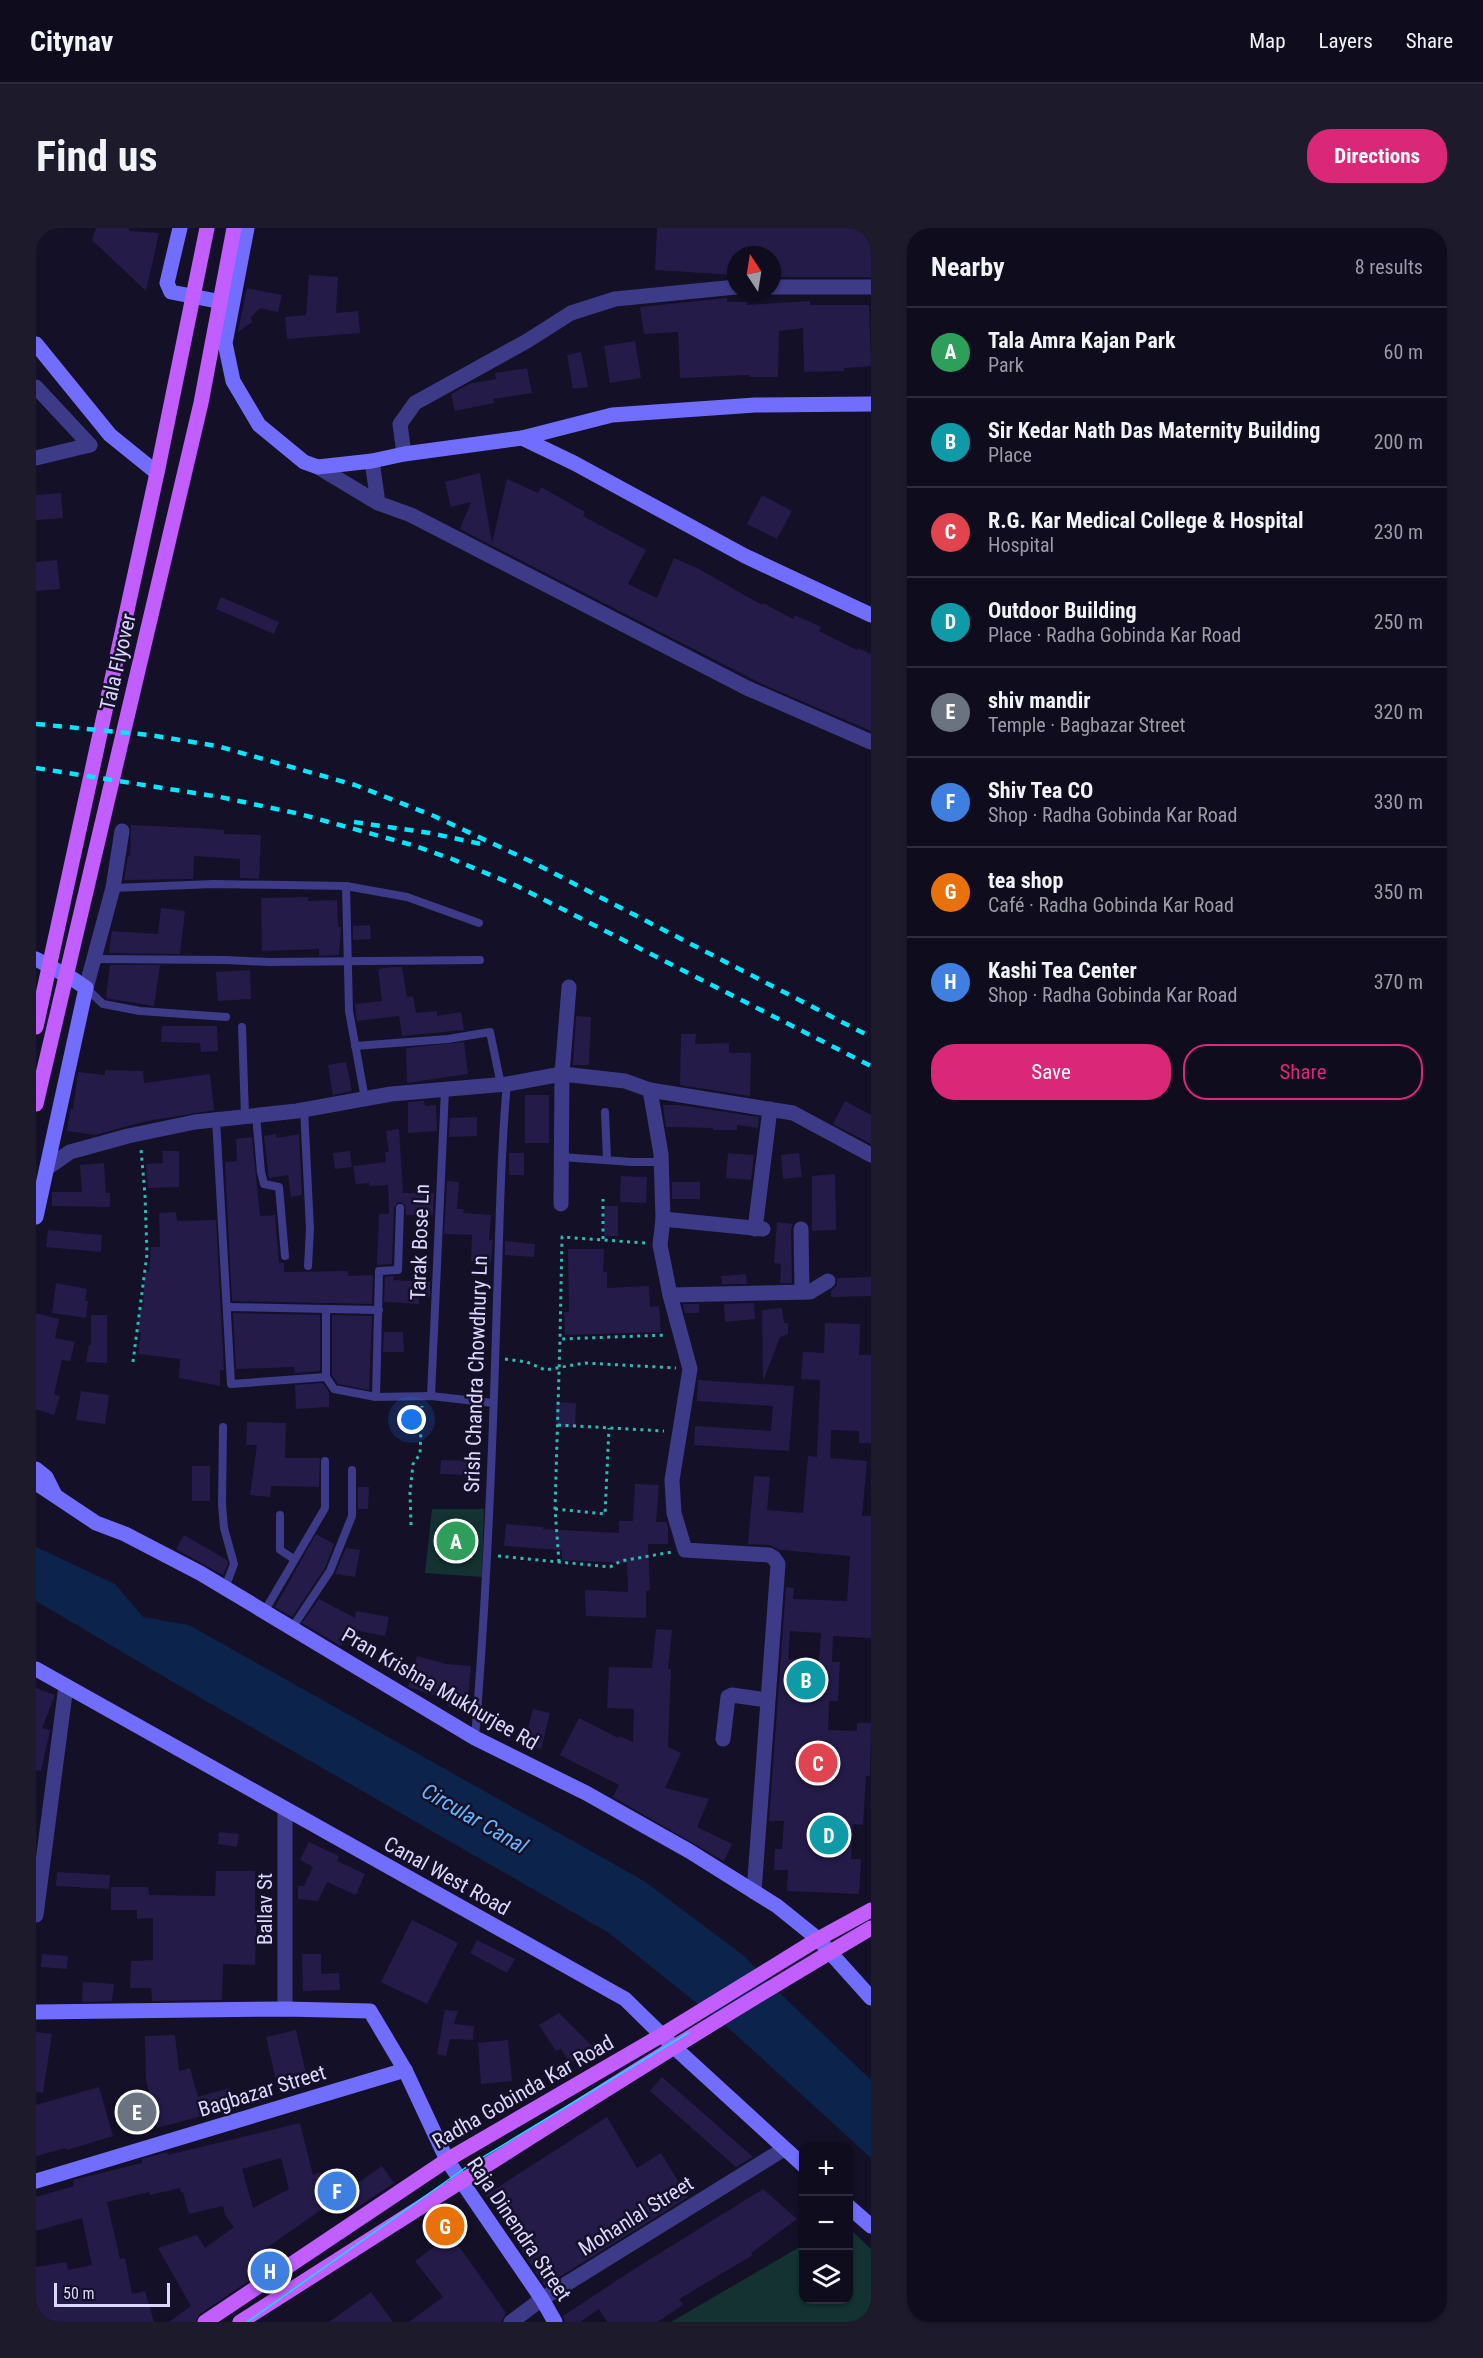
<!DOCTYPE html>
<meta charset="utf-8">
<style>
body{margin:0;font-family:"Roboto Condensed",sans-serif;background:#1d1a2b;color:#f1f3f6}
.controls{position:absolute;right:18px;bottom:18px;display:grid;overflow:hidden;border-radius:12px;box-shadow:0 2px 4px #0004}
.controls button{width:54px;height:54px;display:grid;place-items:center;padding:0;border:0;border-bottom:2px solid #2f2c3c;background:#0f0c1e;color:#f1f3f6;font:30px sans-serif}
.compass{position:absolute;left:691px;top:18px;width:54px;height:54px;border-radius:50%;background:#0f0c1e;box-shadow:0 2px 4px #0004;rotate:348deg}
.scale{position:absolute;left:18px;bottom:15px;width:116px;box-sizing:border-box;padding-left:6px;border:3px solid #dbd7ff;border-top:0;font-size:16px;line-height:21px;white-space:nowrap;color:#dbd7ff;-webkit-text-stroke:4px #141028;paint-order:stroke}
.you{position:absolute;left:376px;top:1192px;width:21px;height:21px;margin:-15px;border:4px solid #fff;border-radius:50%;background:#1a73e8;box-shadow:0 0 0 9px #1a73e833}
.badge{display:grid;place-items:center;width:39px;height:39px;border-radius:50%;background:#db2777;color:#fff;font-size:20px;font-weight:700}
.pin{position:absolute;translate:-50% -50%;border:3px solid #fff;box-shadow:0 2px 6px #0006}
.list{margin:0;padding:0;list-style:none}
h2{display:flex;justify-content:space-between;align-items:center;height:78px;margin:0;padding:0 24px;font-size:26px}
h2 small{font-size:20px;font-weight:400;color:#9b9ba4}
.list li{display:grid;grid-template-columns:39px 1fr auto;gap:18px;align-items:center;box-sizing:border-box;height:90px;padding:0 24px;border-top:2px solid #2f2c3c}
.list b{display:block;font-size:22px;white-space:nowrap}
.list p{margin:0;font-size:20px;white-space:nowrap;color:#9b9ba4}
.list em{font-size:20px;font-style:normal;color:#9b9ba4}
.actions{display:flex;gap:12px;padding:18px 24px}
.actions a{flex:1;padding:14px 0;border:2px solid #db2777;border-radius:24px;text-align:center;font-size:21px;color:#db2777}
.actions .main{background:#db2777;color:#fff}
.icon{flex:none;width:33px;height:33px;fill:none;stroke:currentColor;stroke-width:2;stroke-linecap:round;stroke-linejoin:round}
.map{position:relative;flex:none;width:835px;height:2094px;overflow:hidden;border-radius:24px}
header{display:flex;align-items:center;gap:36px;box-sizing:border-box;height:84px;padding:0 30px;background:#0f0c1e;border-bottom:2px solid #2f2c3c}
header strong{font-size:28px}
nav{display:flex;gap:33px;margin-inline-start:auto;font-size:21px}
.intro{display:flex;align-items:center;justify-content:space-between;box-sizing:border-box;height:144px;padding:0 36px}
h1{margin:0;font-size:42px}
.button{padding:15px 27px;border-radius:24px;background:#db2777;color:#fff;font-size:21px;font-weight:700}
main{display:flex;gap:36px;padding:0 36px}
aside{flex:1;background:#0f0c1e;border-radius:24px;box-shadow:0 2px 4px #0004}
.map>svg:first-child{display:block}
</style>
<header>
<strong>Citynav</strong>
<nav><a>Map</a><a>Layers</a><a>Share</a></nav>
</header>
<div class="intro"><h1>Find us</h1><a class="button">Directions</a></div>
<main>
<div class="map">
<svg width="835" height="2094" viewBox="0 0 835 2094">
<rect width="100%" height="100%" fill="#141028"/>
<g fill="#133231">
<path d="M396 1281H448L446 1349 389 1345Z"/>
<path d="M813 2000 835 2021V2094H635L767 2017 768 2072H812Z"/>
</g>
<path fill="#0c234b" d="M0 1319 79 1356 107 1389 153 1397 608 1653 708 1728 750 1771 835 1852V1930L698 1805 573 1705 137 1454 0 1373Z"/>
<g fill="#241b49" fill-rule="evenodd">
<path d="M60 0H93V3L123 5 110 63 56 12Z"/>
<path d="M621 0H835V49H736V27H700V47L619 42Z"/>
<path d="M273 47 302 49 300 85 322 83 324 105 251 111 249 89 270 87Z"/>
<path d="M211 60 246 67 242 84 224 80 215 89 216 94 202 104Z"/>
<path d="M691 70V74H711V77L774 73V77H833L835 138 808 140V143L768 144 767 100 743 103 742 149H713V147L644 150 642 104 608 106 604 79Z"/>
<path d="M599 113 605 150 574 155 568 118Z"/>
<path d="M545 124 552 159 537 161 531 127Z"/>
<path d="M491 140 496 165 457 171 458 175 419 183 415 166 433 156 460 151 459 145Z"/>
<path d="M444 245 456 315 471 251 502 265 505 259 549 284 547 288 610 322 592 356 621 370 638 330 661 340 726 377 727 375 757 391 759 387 785 399 783 403 821 422 822 420 835 426V503L726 456 424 301 435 274 415 279 409 254Z"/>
<path d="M25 265 27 290 0 292V267Z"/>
<path d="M726 267 756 283 741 311 711 296Z"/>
<path d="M21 332 24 361 0 363V334Z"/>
<path d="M185 369 243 394 238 406 180 381Z"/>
<path d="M95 597 162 600 188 602V606L225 607 223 651 204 650V631L158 628 157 651 88 652 92 628H94Z"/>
<path d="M272 669V673L301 672 302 699H305L303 727 283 728V721L226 723 225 670Z"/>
<path d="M125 680 149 683 144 726 73 725 76 703 122 706Z"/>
<path d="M334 697 335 711 317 712V698Z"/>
<path d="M74 737H124L118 778 70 770Z"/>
<path d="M355 739H366L371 769 377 768 380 785 401 783V788L425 784 428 802 366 808 363 788 321 793 319 776 346 773 342 741Z"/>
<path d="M214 742 215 771 182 773 180 744Z"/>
<path d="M540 788 555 789 553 837H537Z"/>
<path d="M126 798H181L182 823 165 824 164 815 125 814Z"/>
<path d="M645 806H660L659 816 693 815V825H715L714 868 644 857Z"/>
<path d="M428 814 432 846 371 855 370 820Z"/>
<path d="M310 834 316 863 297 867 292 837Z"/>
<path d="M69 842 107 843 108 855 174 846 178 882 111 893 59 907 31 903 34 881 37 882 42 844 69 847Z"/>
<rect x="489" y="867" width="24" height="48"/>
<path d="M388 873 389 878 400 877 401 903 372 905V874Z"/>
<path d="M809 873 835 887V916L797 896Z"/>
<path d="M627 877H643L723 889 722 900 701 897V902H677V900L630 899Z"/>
<path d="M441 889V908L413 909 414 890Z"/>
<path d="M363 901 367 965H398L397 987H370L369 977 365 974 361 975 358 980 356 1036 341 1037 343 986H353L352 957 334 958 333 955 320 956 317 938 350 934 349 924H353L350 903Z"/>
<path d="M240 906 241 910 263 906 266 967 255 969 252 947 233 950 228 908Z"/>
<path d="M216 909 224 988 239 987 243 1035H248V1044L312 1043V1048L337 1047 336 1076 196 1073 189 934 201 933 200 911Z"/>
<path d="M126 923H143V959L112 960 110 936 127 935Z"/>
<path d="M314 923 316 939 299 941 297 925Z"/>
<rect x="473" y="925" width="15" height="22"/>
<path d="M692 925 718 927 715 952 690 950Z"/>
<path d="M763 925 766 949 747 951 745 927Z"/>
<path d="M68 935 70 965H74V979L16 978V964H46L44 937Z"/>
<path d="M799 946 800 1002 776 1003V948Z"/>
<path d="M585 948 611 949 610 975 584 974Z"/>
<path d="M411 953 423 954 421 981H428L427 985 455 987 453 1012H457L455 1034 435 1033 436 1007 408 1006Z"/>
<rect x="636" y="954" width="28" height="17"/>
<rect x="568" y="978" width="14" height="30"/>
<path d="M140 984 141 993 180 992 188 1142H184V1158L143 1150 144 1131 102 1126 105 1104H102L104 1078 107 1079 109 1043 113 1044 115 1019H124L123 985Z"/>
<path d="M741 994 757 996 755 1001 756 1055H744L745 1036 738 1035Z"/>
<path d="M12 1002 66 1007 65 1024 10 1019Z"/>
<path d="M469 1013 499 1016 498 1029 469 1027Z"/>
<path d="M532 1021H568L567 1044H571V1060L613 1058 614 1079 623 1078 625 1104 529 1107 528 1084H533Z"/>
<path d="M710 1046 711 1056H686L685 1048Z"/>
<path d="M358 1048 357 1052 394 1054V1069L383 1068V1076L348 1074 349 1049Z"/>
<path d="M835 1049V1068L795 1069V1063L801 1057V1050Z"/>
<path d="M20 1055 51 1061 49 1073H52L50 1090 16 1085Z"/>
<path d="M718 1075 719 1091 689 1094 688 1076Z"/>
<path d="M647 1076H663V1085H649Z"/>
<path d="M746 1080 748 1095H752V1106L744 1109 727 1153 726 1082Z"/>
<path d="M0 1085 23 1091 19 1110 39 1114 34 1133 26 1132 18 1166 24 1168 18 1187 0 1181Z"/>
<path d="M197 1085 284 1087V1143L259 1145 258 1139 200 1141Z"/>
<path d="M55 1087H71V1135L50 1134 53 1117H55Z"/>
<path d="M296 1087 336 1088 333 1162 302 1156 296 1147Z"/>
<path d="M789 1095 824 1096 823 1127H835V1215H823V1203L795 1202 794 1230 831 1233 826 1288H835V1410L797 1408 796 1434H804L802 1473H793L792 1502 821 1503V1495H835L834 1548H830L827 1597 817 1596 815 1631H825L823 1666 751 1663 752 1642H738L739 1621H746L748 1593H733L750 1359 758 1360 757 1371 811 1373 814 1328 744 1322 734 1317 712 1316 718 1248 734 1249 731 1282 767 1285 772 1228 781 1229 784 1152 765 1151 767 1124 788 1125ZM754 1403 785 1405 783 1433 752 1431Z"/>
<path d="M348 1104H367L368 1124H347Z"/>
<path d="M662 1152 758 1158 753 1223 658 1217 659 1198 735 1203 737 1178 661 1173Z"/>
<path d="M287 1155 293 1164V1179L260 1181 259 1157Z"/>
<path d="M45 1163 73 1167 69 1196 40 1192Z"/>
<path d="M520 1174 540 1175 539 1200 520 1199Z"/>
<path d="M211 1194 250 1195 249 1230H284L283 1259 235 1258 234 1269 214 1267 221 1217H210Z"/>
<path d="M405 1232 437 1233 436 1247 404 1246Z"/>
<rect x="156" y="1238" width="18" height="35"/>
<path d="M599 1256 623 1257 620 1294H630L632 1299V1316H612L614 1362 610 1363V1390L550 1388 549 1362 592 1364 591 1335 526 1332V1322L468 1318 470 1296 507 1299V1301L583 1305V1293H597Z"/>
<path d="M322 1259H333L332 1281H322Z"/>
<path d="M280 1306 298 1316 289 1340 256 1389 239 1379Z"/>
<path d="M148 1307 191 1332 192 1336 187 1347 140 1321Z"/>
<path d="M310 1320 324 1322 319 1349 299 1346Z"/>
<path d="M283 1371 319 1390 320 1383 353 1389 349 1408 313 1401 305 1418 266 1395Z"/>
<path d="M620 1401 636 1402 632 1441H635L632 1519 645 1525 629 1560 673 1571 661 1599 696 1616 688 1633 577 1569 583 1557 524 1527 543 1490 582 1510 583 1508 597 1514 598 1481 571 1480 573 1439 616 1440Z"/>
<path d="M381 1428 410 1436 435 1438 431 1480 412 1479 413 1472 372 1459Z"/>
<path d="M0 1460 19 1467 6 1500 14 1502 5 1543 0 1542Z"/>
<path d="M497 1481 514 1485 505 1521 488 1517Z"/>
<path d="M183 1604 203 1606 201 1619 182 1616Z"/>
<path d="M273 1614 303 1628 301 1633 329 1646 320 1667 291 1654 282 1673 262 1671V1658H268L277 1639 264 1632Z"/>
<path d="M180 1643H219V1683H221L219 1737 187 1736 186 1772 116 1773 115 1760H94L95 1733 117 1732V1690L101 1691V1682H75V1659H112L113 1667 179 1668Z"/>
<path d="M21 1644 74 1647 73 1661 20 1658Z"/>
<path d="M376 1692 422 1715 391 1776 345 1754Z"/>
<path d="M441 1712 479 1731 471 1745 434 1725Z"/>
<path d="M6 1726 32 1728 31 1741 5 1739Z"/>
<path d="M266 1726H285V1746L303 1745 304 1762 267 1763Z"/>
<path d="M47 1754 78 1756 76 1773 46 1774Z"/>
<path d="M409 1782 422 1783 418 1796 438 1798 437 1812 414 1811 410 1828 401 1826Z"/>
<path d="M523 1785 558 1820 534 1835 525 1821 520 1823 503 1797Z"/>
<path d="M260 1802 273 1858 243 1865 230 1809Z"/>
<path d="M0 1804 16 1806 7 1865 0 1864Z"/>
<path d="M139 1807 143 1843 154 1840 162 1869 193 1860 199 1879 121 1900 110 1851 109 1808Z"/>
<path d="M472 1812 476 1853 445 1856 442 1815Z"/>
<path d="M626 1849 717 1929 700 1939 614 1863Z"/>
<path d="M63 1859 77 1908 31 1922 30 1920 0 1928V1877Z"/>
<path d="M571 1889 601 1940 625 1925 652 1969 509 2058 450 1967Z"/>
<path d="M264 1895 277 1947 283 1944 302 1970 213 2032 223 2046 164 2086 159 2094H133L155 2078 122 2020 161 2007 169 2020 198 1999 189 1987 187 1978 153 1986 147 1964H145L144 1960 114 1967 113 1964 71 1974 84 2031 89 2030 96 2066 109 2063 118 2094H0V2039L31 2034 32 2042 56 2037 46 1990 0 2003V1969L38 1958 37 1952 106 1935V1931L121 1927 131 1924 132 1927ZM245 1930 253 1961 217 1980 206 1941Z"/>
<path d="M346 1938 358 1955 317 1982 306 1966Z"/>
<path d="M727 1961 761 1991 715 2025 717 2027 643 2071 647 2077 621 2094H571L563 2081 544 2094H529L527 2088 592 2045Z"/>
<path d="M407 2012 420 2014 470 2085 465 2094H373L407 2069 379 2033Z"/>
<path d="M335 2064 357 2094H293Z"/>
</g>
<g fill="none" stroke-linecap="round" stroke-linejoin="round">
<g stroke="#2ebbb2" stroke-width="3" stroke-dasharray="3 4.5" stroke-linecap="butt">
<path d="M567 1011V971"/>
<path d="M609 1015 526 1009 524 1111 631 1107"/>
<path d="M469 1131 491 1134 509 1142 549 1135 640 1140"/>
<path d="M97 1134 111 1026 109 967 105 921"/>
<path d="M522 1197 628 1203"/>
<path d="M519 1281 569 1286 573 1200"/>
<path d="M375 1297 374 1265 377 1236 384 1226 386 1178"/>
<path d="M462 1328 574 1339 585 1333 636 1324"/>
<path d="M523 1334 519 1281 524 1111"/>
</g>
<g stroke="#3d3a88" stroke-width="8">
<path d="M77 660 178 656 310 658"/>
<path d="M59 731 190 732 233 734 444 732"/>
<path d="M50 760 67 776 104 783 190 789"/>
<path d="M206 799 209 888"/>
<path d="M319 818 412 811 454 804 465 857"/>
<path d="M329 871 313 783 310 658 371 669 443 695"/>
<path d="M268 881 274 1001 272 1038"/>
<path d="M569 884 571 932"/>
<path d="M220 887 225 944 228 956 243 959 249 1028"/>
<path d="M180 891 195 1156 290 1149V1081"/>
<path d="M525 929 596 934H625"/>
<path d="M192 1079 343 1082"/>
<path d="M290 1149 298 1161 340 1169 395 1168 457 1175"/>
<path d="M395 1168 409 862"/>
<path d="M340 1169 343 1043 362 1042 364 980"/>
<path d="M187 1199 186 1277 188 1300 198 1336 189 1360"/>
<path d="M244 1287V1322L258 1331"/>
<path d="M228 1384 289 1280V1233"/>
<path d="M256 1400 294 1343 316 1288V1242"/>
<path d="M439 1510C451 1364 457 1216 461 1070 464 998 464 927 471 856"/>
</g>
<g stroke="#3d3a88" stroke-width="15">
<path d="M736 59H835"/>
<path d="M0 159 54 217"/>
<path d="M368 226 364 196 379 175 491 113 535 85 579 71 700 59"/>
<path d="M0 230 54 217"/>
<path d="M336 233 342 275 375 287 711 460 835 514"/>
<path d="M282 239 342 275"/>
<path d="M50 760 77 660 86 603"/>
<path d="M614 862 757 885 835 927"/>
<path d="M11 940 34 924 92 908 159 894 261 883 355 866 471 856 526 846 589 853 614 862 625 926 627 991 624 1017 634 1067 654 1141 636 1252 638 1285 649 1322 733 1327 738 1330 742 1336 718 1664"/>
<path d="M525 976 526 846 533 759"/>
<path d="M627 991 727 1001"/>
<path d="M719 1001 734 881"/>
<path d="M765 1001 766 1064"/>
<path d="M634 1067 774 1064 792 1053"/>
<path d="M687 1511 692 1469 696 1467 731 1472"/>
<path d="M0 1687 30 1458"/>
<path d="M249 1781V1582"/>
<path d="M475 2094 506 2071 748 1921"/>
</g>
<g stroke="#716eff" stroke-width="15">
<path d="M144 0 131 55 135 64 196 76"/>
<path d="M211 0 189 115 197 153 223 197 268 234 282 239 336 233 368 226 486 210 576 187 719 177 835 176"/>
<path d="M0 116 74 207 121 245"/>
<path d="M486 210 538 235 709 328 835 387"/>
<path d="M0 731 37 751 50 760 0 989"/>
<path d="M0 1241 10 1249 19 1267"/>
<path d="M0 1255 60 1295 89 1306 164 1345 439 1510 550 1565 653 1623 741 1678 782 1711 835 1770"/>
<path d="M0 1441 589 1771 638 1819 768 1938"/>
<path d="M0 1784 249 1781 334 1783 369 1842 411 1932 506 2071 519 2094"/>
<path d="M0 1953 369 1842"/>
<path d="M812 1978 835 1998"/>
</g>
<g stroke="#c25eff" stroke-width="15">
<path d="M0 799 121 245 171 0"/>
<path d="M0 876 165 175 198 0"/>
<path d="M169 2094 411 1932 626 1807 782 1711 835 1682"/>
<path d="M204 2094C414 1961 621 1826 835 1700"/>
</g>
<path stroke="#03e7ff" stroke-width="1.5" d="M211 2094 429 1940 652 1805"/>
<g stroke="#03e7ff" stroke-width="4.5" stroke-dasharray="9 8" stroke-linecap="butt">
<path d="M0 496 114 507 181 518 319 557 398 588 496 634 835 809"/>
<path d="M0 540 184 569 264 586 376 617 416 631 481 658 835 838"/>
<path d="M318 594 394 605 445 616"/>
</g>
</g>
<g text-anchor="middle" stroke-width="5" stroke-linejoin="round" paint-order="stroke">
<g font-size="21" fill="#dbd7ff" stroke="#141028">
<text transform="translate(82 434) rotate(-77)" y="7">Tala Flyover</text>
<text transform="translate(384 1014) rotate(-88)" y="7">Tarak Bose Ln</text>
<text transform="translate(440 1146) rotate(-88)" y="7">Srish Chandra Chowdhury Ln</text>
<text transform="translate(404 1461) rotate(30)" y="7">Pran Krishna Mukhurjee Rd</text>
<text transform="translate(411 1648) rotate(29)" y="7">Canal West Road</text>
<text transform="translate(229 1681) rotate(-90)" y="7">Ballav St</text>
<text transform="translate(226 1863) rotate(-17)" y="7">Bagbazar Street</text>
<text transform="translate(487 1864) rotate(-30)" y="7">Radha Gobinda Kar Road</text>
<text transform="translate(600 1988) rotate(-32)" y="7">Mohanlal Street</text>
<text transform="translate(483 2001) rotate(56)" y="7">Raja Dinendra Street</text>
</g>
<g font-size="22" font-style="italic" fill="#65b9ff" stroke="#141028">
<text transform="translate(439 1590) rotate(30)" y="8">Circular Canal</text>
</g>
</g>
</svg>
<div class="controls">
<button>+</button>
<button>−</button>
<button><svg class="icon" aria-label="layers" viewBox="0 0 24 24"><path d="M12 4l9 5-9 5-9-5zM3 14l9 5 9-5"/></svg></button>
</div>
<svg class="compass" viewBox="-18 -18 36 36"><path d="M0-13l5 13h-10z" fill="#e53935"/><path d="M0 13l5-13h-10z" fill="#9b9ba4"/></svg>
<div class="scale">50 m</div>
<div class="you"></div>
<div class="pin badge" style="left:420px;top:1313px;background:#2e9e5b">A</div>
<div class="pin badge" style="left:770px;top:1452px;background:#0f9aa8">B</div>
<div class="pin badge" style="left:782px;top:1535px;background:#e0444e">C</div>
<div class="pin badge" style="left:793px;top:1607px;background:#0f9aa8">D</div>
<div class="pin badge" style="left:101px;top:1884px;background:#6b7280">E</div>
<div class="pin badge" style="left:301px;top:1963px;background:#3f7fe0">F</div>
<div class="pin badge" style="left:409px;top:1998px;background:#e8710a">G</div>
<div class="pin badge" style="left:234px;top:2043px;background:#3f7fe0">H</div>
</div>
<aside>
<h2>Nearby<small>8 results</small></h2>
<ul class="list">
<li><span class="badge" style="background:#2e9e5b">A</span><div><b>Tala Amra Kajan Park</b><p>Park</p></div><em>60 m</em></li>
<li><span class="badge" style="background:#0f9aa8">B</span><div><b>Sir Kedar Nath Das Maternity Building</b><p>Place</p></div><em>200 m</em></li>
<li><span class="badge" style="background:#e0444e">C</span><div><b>R.G. Kar Medical College &amp; Hospital</b><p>Hospital</p></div><em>230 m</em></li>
<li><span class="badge" style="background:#0f9aa8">D</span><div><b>Outdoor Building</b><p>Place · Radha Gobinda Kar Road</p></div><em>250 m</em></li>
<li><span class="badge" style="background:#6b7280">E</span><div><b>shiv mandir</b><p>Temple · Bagbazar Street</p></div><em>320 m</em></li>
<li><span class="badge" style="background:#3f7fe0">F</span><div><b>Shiv Tea CO</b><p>Shop · Radha Gobinda Kar Road</p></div><em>330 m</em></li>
<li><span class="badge" style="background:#e8710a">G</span><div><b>tea shop</b><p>Café · Radha Gobinda Kar Road</p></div><em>350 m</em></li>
<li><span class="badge" style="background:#3f7fe0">H</span><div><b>Kashi Tea Center</b><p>Shop · Radha Gobinda Kar Road</p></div><em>370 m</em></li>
</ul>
<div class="actions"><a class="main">Save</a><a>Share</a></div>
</aside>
</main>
